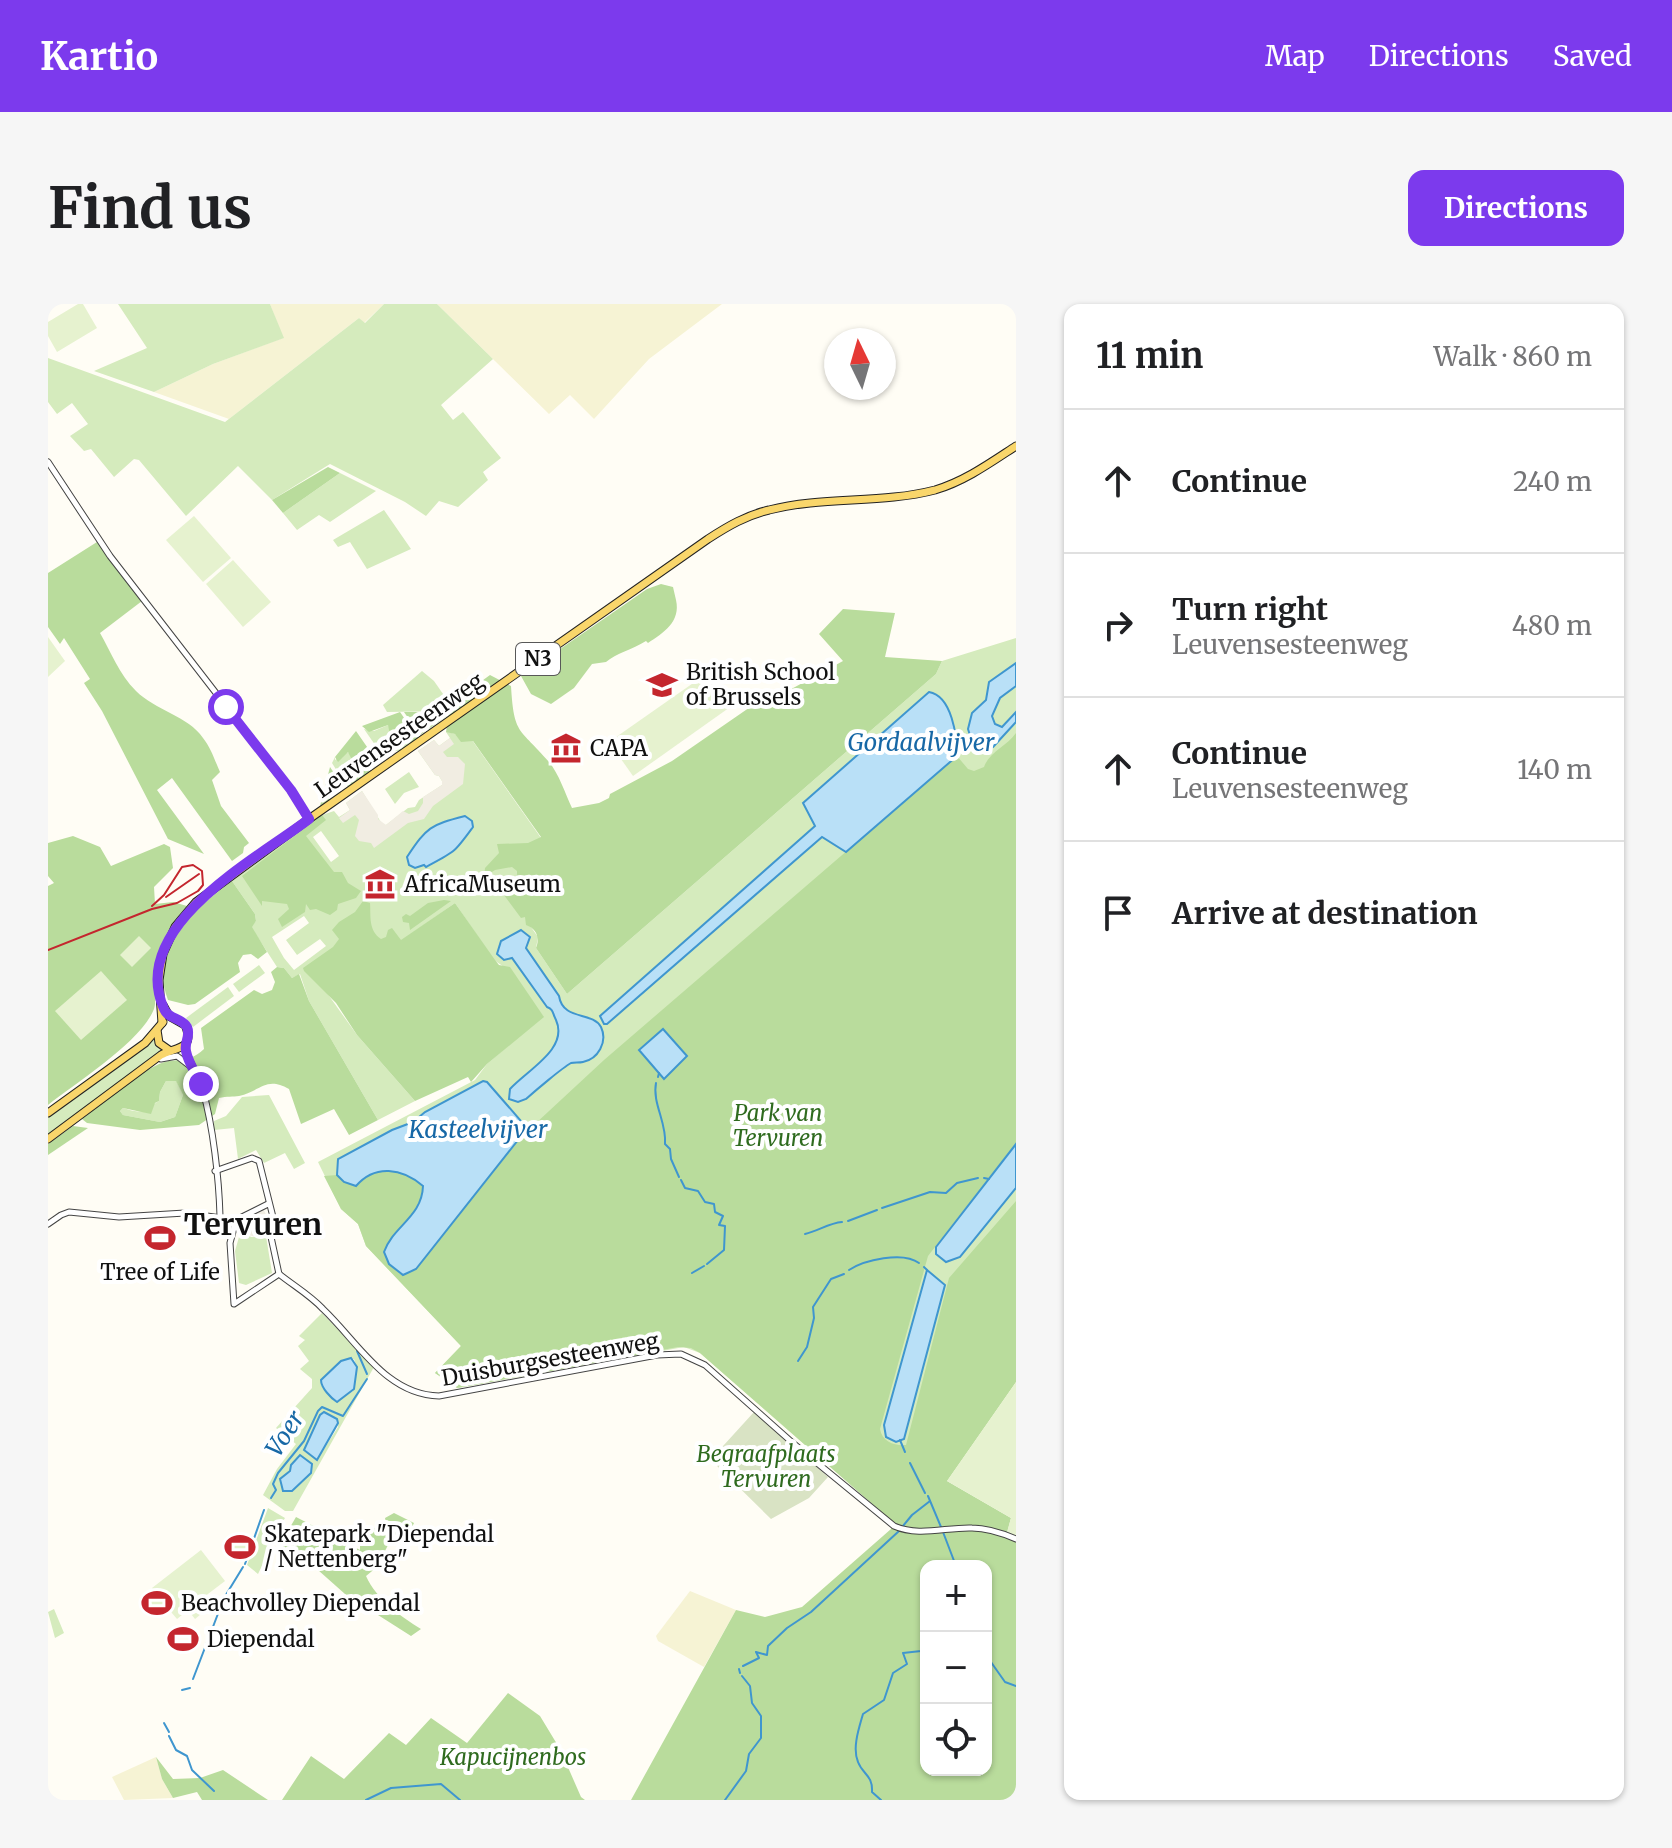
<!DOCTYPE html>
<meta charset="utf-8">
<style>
body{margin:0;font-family:Merriweather,serif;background:#f6f6f6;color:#202124}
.controls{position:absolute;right:24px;bottom:24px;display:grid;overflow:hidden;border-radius:16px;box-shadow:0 2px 6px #0004}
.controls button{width:72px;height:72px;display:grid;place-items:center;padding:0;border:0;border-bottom:2px solid #e0e0e0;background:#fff;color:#202124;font:40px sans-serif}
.compass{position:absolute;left:776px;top:24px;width:72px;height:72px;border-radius:50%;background:#fff;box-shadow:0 2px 6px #0004;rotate:355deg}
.stop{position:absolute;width:24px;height:24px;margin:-18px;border:6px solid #7c3aed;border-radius:50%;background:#fff}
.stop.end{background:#7c3aed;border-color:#fff;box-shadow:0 2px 8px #0008}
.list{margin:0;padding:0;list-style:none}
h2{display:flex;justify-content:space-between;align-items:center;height:104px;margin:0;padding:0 32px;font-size:34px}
h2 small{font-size:26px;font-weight:400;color:#757577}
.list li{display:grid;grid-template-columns:52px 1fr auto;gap:24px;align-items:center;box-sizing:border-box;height:144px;padding:0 32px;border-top:2px solid #e0e0e0}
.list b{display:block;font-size:30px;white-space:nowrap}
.list p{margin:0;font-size:26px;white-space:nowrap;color:#757577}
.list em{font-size:26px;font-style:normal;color:#757577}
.icon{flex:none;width:44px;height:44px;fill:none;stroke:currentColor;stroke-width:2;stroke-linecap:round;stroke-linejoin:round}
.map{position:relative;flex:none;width:968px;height:1496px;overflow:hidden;border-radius:16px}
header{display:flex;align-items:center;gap:48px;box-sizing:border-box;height:112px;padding:0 40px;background:#7c3aed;color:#fff}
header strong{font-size:38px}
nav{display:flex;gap:44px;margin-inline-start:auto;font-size:28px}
.intro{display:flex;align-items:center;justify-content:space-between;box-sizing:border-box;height:192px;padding:0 48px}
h1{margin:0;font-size:56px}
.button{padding:20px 36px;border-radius:16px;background:#7c3aed;color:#fff;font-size:28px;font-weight:700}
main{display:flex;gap:48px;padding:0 48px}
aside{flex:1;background:#fff;border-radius:16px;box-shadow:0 2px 6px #0004}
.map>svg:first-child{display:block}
</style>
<header>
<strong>Kartio</strong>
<nav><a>Map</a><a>Directions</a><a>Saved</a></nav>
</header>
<div class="intro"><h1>Find us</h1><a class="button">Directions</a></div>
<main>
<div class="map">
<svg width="968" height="1496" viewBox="0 0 968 1496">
<rect width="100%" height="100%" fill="#fffdf5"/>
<g fill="#f6f3d4">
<path d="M222 0H336L316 19 311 14 181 115 106 88 165 60 235 34Z"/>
<path d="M389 0H674L601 55 546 115 522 91 501 110Z"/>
<path d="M642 1287 688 1306 656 1363 610 1337 608 1332Z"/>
<path d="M108 1453 114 1475 125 1494 76 1496 64 1473Z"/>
</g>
<g fill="#d5ebbd" fill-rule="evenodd">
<path d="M70 0H222L236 34 165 60 106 88 46 67 99 44Z"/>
<path d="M336 0H389L445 55 393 101 405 116 415 108 453 154 435 168 440 176 410 203 391 197 378 212 357 198 282 160 224 196 190 162 138 212 91 156 86 155 66 173 43 145 36 147 22 132 40 120 24 99 9 110 0 98V54L177 118 311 14 317 19Z"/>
<path d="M292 169 328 187 282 218 271 211 249 226 235 209Z"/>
<path d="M336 206 363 245 319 265 302 238 290 243 285 236Z"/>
<path d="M968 334V1078L899 1177 845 1218 652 1049 636 1043 410 1084 387 1069 413 1042 318 942 310 920 293 905 270 858 427 776 439 760 495 712 456 663 446 656 407 599 279 689 309 731 367 797 330 816 261 697 252 670 244 674 236 664 229 663 203 623 208 617 207 610 184 577 274 511 286 507 291 513 302 506 298 499 314 487 334 520 338 521 360 504 367 503 371 496 394 481V477L391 472 387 471 370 447 386 436 391 442 402 434 398 428H401L424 436 493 534 471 553 467 581 483 623 490 633 488 644 519 690 888 370 894 357ZM273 527 291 552 283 558 265 533ZM256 612 261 619 238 636 249 651 272 635 278 642 246 666 236 654 224 633Z"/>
<path d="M374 367 386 377 402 400V407L339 408 335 401Z"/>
<path d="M340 421 347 434 352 431 358 438 362 439 351 447 341 446 332 448 316 425 326 427Z"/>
<path d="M300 448 308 456 317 450 318 454 308 465 291 464 289 467 284 459 287 453V456Z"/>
<path d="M361 468 371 483 356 489 347 500 337 485Z"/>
<path d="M211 661 217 669 191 688 185 680Z"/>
<path d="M180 683 186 692 145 723 138 714Z"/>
<path d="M107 734 116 747 111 746 104 737 113 749 0 831V812Z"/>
<path d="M128 776 135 791 127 813 112 818 75 811 72 807 75 804C98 811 94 807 111 797L112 788 118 777Z"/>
<path d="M221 791 257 859 246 865 237 849 216 859 208 846 190 855 186 824 166 826V817L178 812 194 793Z"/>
<path d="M198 930 203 933 218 932 224 969 198 981 191 979 187 947 191 933Z"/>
<path d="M274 1009 326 1063 245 1207H237L215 1191 229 1165 248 1140 228 1124 264 1084V1075L252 1065 261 1057 250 1042 257 1036 251 1032ZM306 1055 309 1064 305 1087 289 1098 273 1081C276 1066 293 1059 306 1055ZM275 1108 290 1116V1123L269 1156 267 1155ZM242 1167 263 1169 245 1187 232 1175Z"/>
<path d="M220 1204 237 1214 224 1235 226 1237 210 1270 199 1261Z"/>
<path d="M6 1305 16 1329 7 1334 0 1308Z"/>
</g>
<g fill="#b9dc9c" fill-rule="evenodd">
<path d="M280 163 292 169 235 209 224 196Z"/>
<path d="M49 238 94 297 52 329C63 348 71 370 88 387 107 406 140 412 155 434 163 444 167 457 172 468L164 476 173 502 201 539 196 543 195 549 184 557 124 474 109 486 156 550 120 535 54 407 36 379 42 375 16 334 12 340 0 323V269Z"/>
<path d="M613 280 625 283C626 287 627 292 628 296 633 318 615 329 600 339L598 337C584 346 568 349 558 358L544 360 526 384 503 400 483 390 473 372 599 285Z"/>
<path d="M795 305 847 309 837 353 894 357 888 370 519 690 488 644C492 634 489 625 478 621L477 613 473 614 453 587 456 583 467 581 469 567 464 563 447 566 436 573 437 564 451 549 449 540 480 539 493 533 425 437 413 438 407 430 398 428 402 400 442 371 463 382C466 432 471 423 501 458 511 470 517 489 524 504L551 499 561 494 562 490 624 457 708 399 723 396 795 357 771 330Z"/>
<path d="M352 408 370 434 362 439 358 438 352 431 346 435 342 431 340 421 321 428 314 422Z"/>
<path d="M356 408H382L399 412 372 431Z"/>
<path d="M308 427 326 453 320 464 322 468 300 483 289 467 293 463 309 465 315 458 317 451 304 456 300 448 290 458 287 453Z"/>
<path d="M968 429V839L880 952 832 1125C834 1138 847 1142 858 1141L901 974 968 897V1078L899 1177 963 1214 958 1233 968 1237V1496H583L688 1306 717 1313 754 1303 843 1225 845 1218 652 1049 643 1044 630 1043 409 1084 387 1069 413 1042 318 942 310 920 293 905 276 872 289 871 308 882C329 859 351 864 374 881 377 912 345 923 336 948L341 960 352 970 368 965 473 833 556 756 909 452 920 465 926 467 936 463C941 448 959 442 968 429ZM878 1262H938V1466H878Z"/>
<path d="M282 463 294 481C286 484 282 481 277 492L283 496 272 502Z"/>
<path d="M274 511 278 516 258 532 286 568H294L300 579 313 587 308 594 290 600 289 606 282 611 268 605 262 606 258 600 257 608 234 623 230 615 241 605 239 600 214 597V602L194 572Z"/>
<path d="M25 532 52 543 63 562 116 540 122 543 125 564 106 583 107 600 125 598 139 602C121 622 107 647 106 675 105 685 109 696 106 705 93 738 29 778 0 801V582L6 579 0 572V539Z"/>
<path d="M184 577 207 610 208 617 204 623 219 648 210 655 203 650 195 651 190 659 192 668 147 700 140 701 120 696C99 641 146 606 184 577Z"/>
<path d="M396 596 403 597 362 626 361 619 355 618 354 613 358 610 362 612 380 599Z"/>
<path d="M315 597 322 599C323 612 320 626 333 635L338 633 340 626 344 624 353 636 407 599 447 656 451 661 462 663 496 713 439 760 423 778 420 773 367 797 309 731 288 699 256 667 255 664 285 643 291 635 284 626 291 618 307 608Z"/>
<path d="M229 663 236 664 244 674 251 670 261 697 330 816 301 831 286 805 253 820 241 785C218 772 213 787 191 792 185 793 179 792 171 794L167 810 151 821 92 826 39 819 34 815C57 798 85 772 111 760 130 752 137 762 156 745L153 724 206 686 214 690 224 686 227 678 223 668ZM118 777H128L135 791 127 813 112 818 75 811 72 807 75 804 103 810 107 799 111 797 112 788Z"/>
<path d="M25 822 40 824 0 851V840Z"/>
<path d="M346 1209 366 1219 356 1240 342 1237 329 1263 318 1272C329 1296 352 1312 373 1325L363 1332 297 1290 261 1258V1253L244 1242 236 1247 230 1244 248 1213 312 1246V1233L328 1223H339L337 1214Z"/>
<path d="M460 1389 492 1412 512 1445 533 1493 537 1496H234L263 1452 296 1475 341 1429 358 1441 383 1414 419 1439Z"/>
<path d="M108 1453 125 1475 152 1474 175 1466 220 1496H154L149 1488 125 1494 114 1475Z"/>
</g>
<path fill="#d9e3c4" d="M706 1108 749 1145 748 1149 756 1155 759 1154 780 1173 761 1194 723 1215 665 1158V1153Z"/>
<g fill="#e6f2cf">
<path d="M30 0H35L49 24 9 48 0 32V18Z"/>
<path d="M146 212 183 254 155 278 118 236Z"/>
<path d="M185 256 223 298 195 323 158 280Z"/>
<path d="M0 333 17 357 0 373Z"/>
<path d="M661 368 685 401 585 472 561 438Z"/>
<path d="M91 632 103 644 84 663 72 651Z"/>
<path d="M53 667 79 696 33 736 7 707Z"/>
<path d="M968 1078V1232L959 1228 963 1214 899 1177Z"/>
<path d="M191 1231 202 1237 192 1256 181 1250Z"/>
<path d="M153 1246 177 1277 152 1296 159 1305 147 1315 140 1306 129 1315 118 1302 108 1310 102 1296 109 1290 104 1284Z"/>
</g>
<g fill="#f1ede2">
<path d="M402 434 406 440 395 448 399 453H410L417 460 415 480 385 502 376 515 360 519 326 544 323 539 311 537 307 532 311 516 307 511 295 519 291 514 302 506 298 499 314 487 330 511V515L338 521 355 507 361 510 370 507 375 499V493L394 481V477L391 472 387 471 370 447 386 436 391 442Z"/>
<path d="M341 446 349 448 322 468 321 460 326 453Z"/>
<path d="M216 906 221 918V929L209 933 200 931 192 917Z"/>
</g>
<g fill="#b9e0f7" stroke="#3f96cf" stroke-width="2">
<path d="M968 359V382L952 394 944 412 947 420 954 423 968 408V418L945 443 931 446 925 441 920 425 924 409 938 396 941 378Z"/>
<path d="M881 388C904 392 909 432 909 452L798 548 774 533 559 720H556L552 712 767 522 755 499Z"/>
<path d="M417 512 424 517 425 523C406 549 408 547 378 563L376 561 367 564 361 561 359 553C379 523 382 521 417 512Z"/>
<path d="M473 626 482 633 478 644 511 692C515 717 544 707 553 723 560 738 550 755 535 758 531 759 526 758 523 759 514 764 487 787 478 795L470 798 461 795 462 785C479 766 521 745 508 716 504 708 506 706 499 703L464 654 456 656 449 650 453 637Z"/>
<path d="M615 725 639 752 616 775 591 746Z"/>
<path d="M435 777 439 778 473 817 478 826 368 965 355 971 341 960 336 948C345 922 374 913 375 882 354 864 327 860 308 882L296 878 289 871 290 855 344 826 365 818 377 808Z"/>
<path d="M968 840V884L912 953 898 958 888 950V943Z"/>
<path d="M879 966 897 981 856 1135 848 1138 838 1133 836 1121Z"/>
<path d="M303 1054 309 1063 306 1085 289 1098C283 1094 273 1084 273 1076L293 1057Z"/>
<path d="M276 1108 289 1115 290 1119 269 1156 256 1146 272 1111Z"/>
<path d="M252 1151 264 1160 263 1169 244 1187H235L232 1175 242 1167 243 1161Z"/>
</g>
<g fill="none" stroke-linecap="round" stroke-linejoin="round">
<g stroke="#3f96cf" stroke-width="2">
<path d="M610 773 611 769"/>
<path d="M608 779C604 799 619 819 617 840L622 845 623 855 631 873"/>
<path d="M936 874 941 875"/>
<path d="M633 876 637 884 650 887 657 898 666 900 667 908 675 912 671 921 677 922 676 946 659 960"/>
<path d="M834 904 882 888 898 889 909 879 930 874"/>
<path d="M800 917 829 906"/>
<path d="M757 930C770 927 781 919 794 918"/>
<path d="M876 963 879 966"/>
<path d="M801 966C816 956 855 947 871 959"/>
<path d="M644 969 656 962"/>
<path d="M309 1047 319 1070"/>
<path d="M750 1057 759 1043 766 1014 765 1003 783 975 796 970"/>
<path d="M852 1136 857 1148"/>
<path d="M862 1159 877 1189"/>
<path d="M880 1192 893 1223"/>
<path d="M223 1194 228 1186 225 1180 230 1169 256 1137 270 1107 274 1103 295 1112 319 1075"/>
<path d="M855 1222 864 1211 882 1197"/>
<path d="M895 1228 908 1262"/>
<path d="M197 1260 216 1206"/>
<path d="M938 1351 957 1378 968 1382"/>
<path d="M695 1362 711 1354 708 1348 719 1351 720 1342 739 1324 763 1308 851 1227"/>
<path d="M691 1365 692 1369"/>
<path d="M145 1375 176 1294 195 1263"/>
<path d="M134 1386 142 1384"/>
<path d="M116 1419 121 1428"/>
<path d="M121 1432 128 1446 139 1452 144 1466 166 1487"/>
<path d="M318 1496 343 1484 393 1480 412 1496"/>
<path d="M677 1496 698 1467 701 1450 713 1434V1412L704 1399 702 1382 694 1372"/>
<path d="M833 1496 824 1488C825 1471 815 1471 810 1458 804 1444 811 1424 815 1410L836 1396 845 1369 859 1360 855 1349 873 1347 878 1334"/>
</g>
<g stroke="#444" stroke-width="7">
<g id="minor">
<path d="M0 158 62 252 243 486 261 515"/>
<path d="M137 740C139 757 151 770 155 787 165 822 171 875 172 912"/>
<path d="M113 755 129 752 142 762"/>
<path d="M167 867 204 854 211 857 226 917 223 933 231 970"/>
<path d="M188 916 182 939 186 1000 231 970"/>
<path d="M188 916 220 900"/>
<path d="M0 920 13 911 21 908 71 913 137 909 188 916"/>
<path d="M231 970C246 982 262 991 275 1005 310 1038 338 1091 391 1092L609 1051 633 1050 657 1061 746 1140 846 1222C871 1233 898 1223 924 1224 939 1224 954 1229 968 1235"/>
</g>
</g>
<g stroke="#222" stroke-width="9">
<g id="major">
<path d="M114 719 111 676 115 650 127 623 148 598 261 515 660 235C680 222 699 211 721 206 775 192 833 200 887 186 917 177 942 159 968 142"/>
<path d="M109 726 111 739 121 746"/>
<path d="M0 809 97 739 115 718"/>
<path d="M0 835 113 751C127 743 148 746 137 721L121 712 115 701"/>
</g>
</g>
<use href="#minor" stroke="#fff" stroke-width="5"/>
<use href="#major" stroke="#f9d66b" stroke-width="7"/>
<g stroke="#c4262e" stroke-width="2">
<path d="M118 593 151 570"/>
<path d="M0 646 104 605 129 599 150 587 155 581 154 567 145 561 134 563 116 591 104 602"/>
</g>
</g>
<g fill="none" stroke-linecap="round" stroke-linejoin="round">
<path stroke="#7c3aed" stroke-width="10" d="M153 780C148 769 140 759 138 747 136 738 143 732 139 723 133 713 121 716 116 705 79 622 209 555 261 515L243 486 178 403"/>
</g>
<defs>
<g id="school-bare" transform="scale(2.4)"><path d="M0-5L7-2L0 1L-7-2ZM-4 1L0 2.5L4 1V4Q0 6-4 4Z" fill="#c4262e" stroke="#fff" stroke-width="2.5" paint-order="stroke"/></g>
<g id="museum-bare" transform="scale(2.4)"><path d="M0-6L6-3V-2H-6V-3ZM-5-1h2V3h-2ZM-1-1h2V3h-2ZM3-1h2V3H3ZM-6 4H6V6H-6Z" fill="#c4262e" stroke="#fff" stroke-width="2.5" paint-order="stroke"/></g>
<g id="stadium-bare" transform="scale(2.4)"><path d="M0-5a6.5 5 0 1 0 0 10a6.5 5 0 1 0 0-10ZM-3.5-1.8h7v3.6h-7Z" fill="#c4262e" stroke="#fff" stroke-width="2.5" paint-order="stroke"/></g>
</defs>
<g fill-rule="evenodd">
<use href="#school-bare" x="614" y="381"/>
<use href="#museum-bare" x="518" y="444"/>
<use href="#museum-bare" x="332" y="580"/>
<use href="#stadium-bare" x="112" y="934"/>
<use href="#stadium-bare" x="192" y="1243"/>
<use href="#stadium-bare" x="109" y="1299"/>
<use href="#stadium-bare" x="135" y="1335"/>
</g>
<g text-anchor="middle" stroke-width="8" stroke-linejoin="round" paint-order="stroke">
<rect fill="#fff" stroke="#585858" stroke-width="2" x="468" y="339" width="44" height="32" rx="6"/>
<g font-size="20" font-weight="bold" fill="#111">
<text x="490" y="362">N3</text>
</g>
<g font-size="22" fill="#111" stroke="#fff" text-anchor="start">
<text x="638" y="376">British School<tspan x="638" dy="25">of Brussels</tspan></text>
<text x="542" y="452">CAPA</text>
<text x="356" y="588">AfricaMuseum</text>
<text x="112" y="976" text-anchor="middle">Tree of Life</text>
<text x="216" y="1238">Skatepark "Diependal<tspan x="216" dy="25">/ Nettenberg"</tspan></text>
<text x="133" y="1307">Beachvolley Diependal</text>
<text x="159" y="1343">Diependal</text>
</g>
<g font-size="22" fill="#111" stroke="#fff">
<text transform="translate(351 431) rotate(-35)" y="8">Leuvensesteenweg</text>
<text transform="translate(502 1055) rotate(-10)" y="8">Duisburgsesteenweg</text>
</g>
<g font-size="22" font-style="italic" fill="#2f6b1f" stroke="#fff">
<text x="730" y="817">Park van<tspan x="730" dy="25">Tervuren</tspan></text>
<text x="718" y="1158">Begraafplaats<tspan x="718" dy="25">Tervuren</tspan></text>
<text x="465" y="1461">Kapucijnenbos</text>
</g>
<g font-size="24" font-style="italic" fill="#1768a6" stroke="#fff">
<text x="873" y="447">Gordaalvijver</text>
<text x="430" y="834">Kasteelvijver</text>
<text transform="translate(237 1130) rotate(-57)" y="8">Voer</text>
</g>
<g font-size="30" font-weight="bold" fill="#111" stroke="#fff">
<text x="205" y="931">Tervuren</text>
</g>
</g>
</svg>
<div class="controls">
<button>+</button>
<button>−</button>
<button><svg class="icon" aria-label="locate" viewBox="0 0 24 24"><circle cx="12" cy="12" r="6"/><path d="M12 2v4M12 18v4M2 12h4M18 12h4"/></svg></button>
</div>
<svg class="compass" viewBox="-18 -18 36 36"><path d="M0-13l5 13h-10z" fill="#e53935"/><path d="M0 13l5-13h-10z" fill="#757577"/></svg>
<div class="stop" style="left:178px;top:403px"></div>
<div class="stop end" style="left:153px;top:780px"></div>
</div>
<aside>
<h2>11 min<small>Walk · 860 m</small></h2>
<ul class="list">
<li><svg class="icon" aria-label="ahead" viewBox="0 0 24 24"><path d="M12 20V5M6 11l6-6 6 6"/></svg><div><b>Continue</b></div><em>240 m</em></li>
<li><svg class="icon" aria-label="right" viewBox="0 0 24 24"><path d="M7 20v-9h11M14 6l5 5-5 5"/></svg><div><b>Turn right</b><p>Leuvensesteenweg</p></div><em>480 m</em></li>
<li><svg class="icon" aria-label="ahead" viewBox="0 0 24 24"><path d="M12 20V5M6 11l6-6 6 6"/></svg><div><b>Continue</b><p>Leuvensesteenweg</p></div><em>140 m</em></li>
<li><svg class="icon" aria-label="arrive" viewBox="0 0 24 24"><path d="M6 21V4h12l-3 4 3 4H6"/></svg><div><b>Arrive at destination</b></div></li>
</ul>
</aside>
</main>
